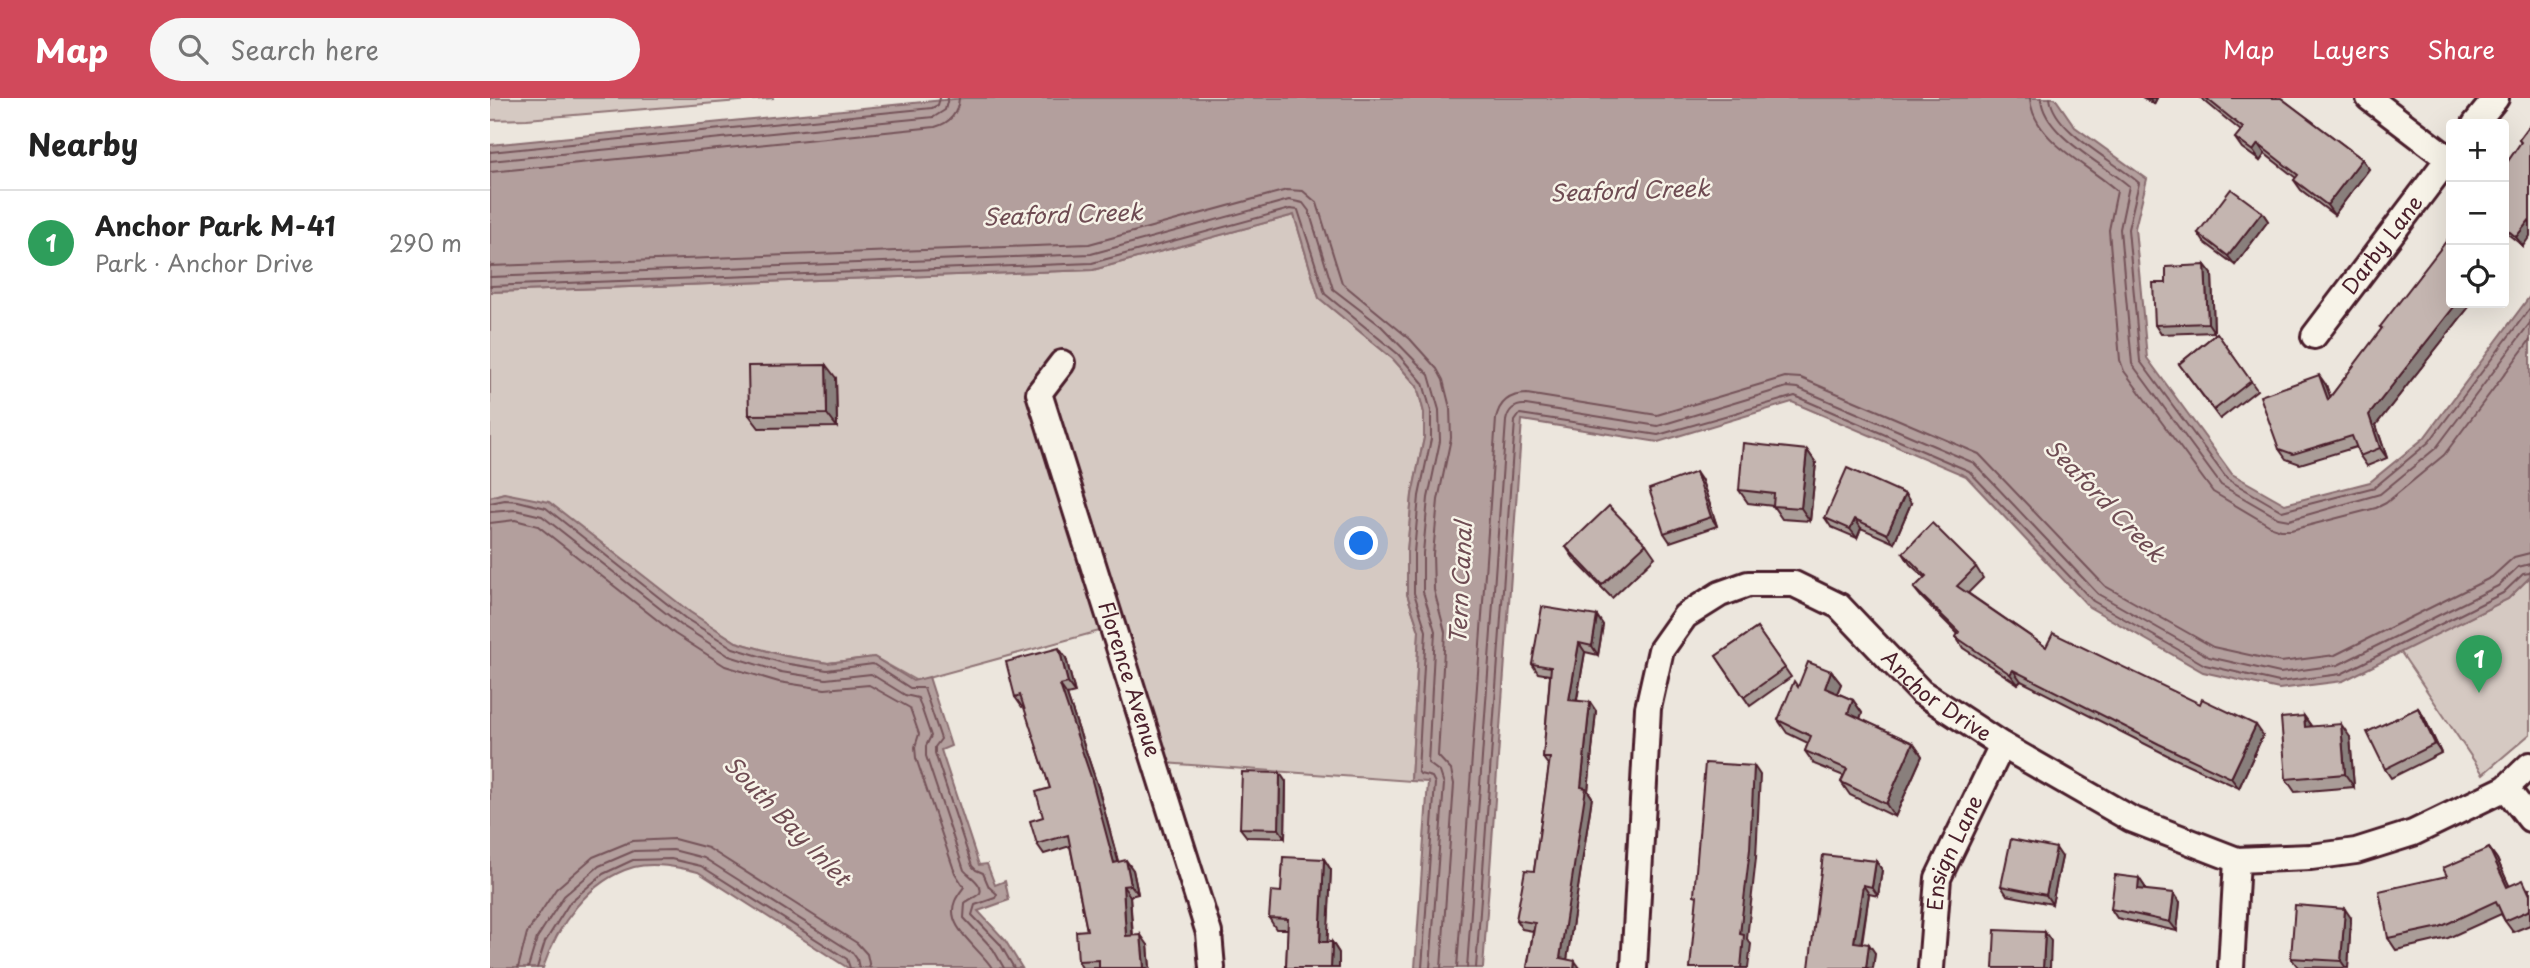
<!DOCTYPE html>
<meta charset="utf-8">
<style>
body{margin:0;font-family:"Playpen Sans",sans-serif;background:#f6f6f6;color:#222}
.controls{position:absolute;right:21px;top:21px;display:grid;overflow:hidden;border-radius:7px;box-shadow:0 7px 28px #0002}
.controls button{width:63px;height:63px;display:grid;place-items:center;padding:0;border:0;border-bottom:2px solid #e0e0e0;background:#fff;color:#222;font:35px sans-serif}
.you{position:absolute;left:872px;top:446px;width:24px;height:24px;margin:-18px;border:5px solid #fff;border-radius:50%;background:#1a73e8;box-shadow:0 0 0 10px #1a73e833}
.badge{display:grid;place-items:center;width:46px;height:46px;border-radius:50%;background:#d1495b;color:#fff;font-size:23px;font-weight:700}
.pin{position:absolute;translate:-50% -58px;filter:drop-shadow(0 2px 4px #0008)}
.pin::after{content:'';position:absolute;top:37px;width:24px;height:21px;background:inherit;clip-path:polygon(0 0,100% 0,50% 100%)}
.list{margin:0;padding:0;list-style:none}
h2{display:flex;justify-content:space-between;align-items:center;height:91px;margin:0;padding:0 28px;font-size:30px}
h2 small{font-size:23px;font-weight:400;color:#767676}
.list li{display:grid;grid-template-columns:46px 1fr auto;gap:21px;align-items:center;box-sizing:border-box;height:105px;padding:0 28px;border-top:2px solid #e0e0e0}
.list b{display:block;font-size:26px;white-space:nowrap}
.list p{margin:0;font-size:23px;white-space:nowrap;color:#767676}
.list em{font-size:23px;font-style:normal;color:#767676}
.icon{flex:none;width:38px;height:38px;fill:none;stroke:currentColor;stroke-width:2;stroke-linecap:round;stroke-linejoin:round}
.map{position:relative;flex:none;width:2040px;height:870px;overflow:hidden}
header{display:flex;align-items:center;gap:42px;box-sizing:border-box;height:98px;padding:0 35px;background:#d1495b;color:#fff}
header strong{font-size:33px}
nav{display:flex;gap:38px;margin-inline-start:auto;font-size:24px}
.search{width:490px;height:63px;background:#f6f6f6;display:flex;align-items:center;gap:18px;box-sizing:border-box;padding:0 24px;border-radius:38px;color:#767676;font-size:26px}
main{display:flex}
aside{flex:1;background:#fff}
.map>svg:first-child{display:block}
</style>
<header>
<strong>Map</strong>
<div class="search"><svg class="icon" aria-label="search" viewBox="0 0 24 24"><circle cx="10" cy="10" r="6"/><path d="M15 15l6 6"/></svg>Search here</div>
<nav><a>Map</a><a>Layers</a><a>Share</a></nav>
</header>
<main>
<aside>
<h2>Nearby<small></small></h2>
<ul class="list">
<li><span class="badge" style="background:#2e9e5b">1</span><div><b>Anchor Park M-41</b><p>Park · Anchor Drive</p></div><em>290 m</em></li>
</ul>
</aside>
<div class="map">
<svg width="2040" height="870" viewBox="0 0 2040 870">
<rect width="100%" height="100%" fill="#ece6dd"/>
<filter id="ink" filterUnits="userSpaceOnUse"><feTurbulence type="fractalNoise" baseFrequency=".0143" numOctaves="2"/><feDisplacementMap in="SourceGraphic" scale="14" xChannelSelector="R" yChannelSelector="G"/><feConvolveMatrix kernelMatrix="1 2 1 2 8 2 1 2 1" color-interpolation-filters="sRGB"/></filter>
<g filter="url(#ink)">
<g fill="#d5c9c2" stroke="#907476" stroke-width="2">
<path d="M0 0H284L37 21 0 22Z"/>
<path d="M804 117 829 200 903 261 927 288 934 315V340L922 397 917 454V496L929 533 921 683 674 665 635 526 427 583 384 559 338 565 295 558 246 544 14 395 0 399V194L603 172Z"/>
<path d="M2040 479V636L1993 676 1910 553 2018 501Z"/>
</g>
<g fill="#b39f9d" stroke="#896c6f" stroke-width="2">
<path d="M474 0H1565L1585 29 1657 81 1645 130 1657 260 1742 376 1795 406 1880 384 1934 340 2040 198V479L2018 501 1853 583 1789 591 1713 574 1599 509 1476 378 1302 304 1168 344 1032 322 993 870H925L938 684 921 683 929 533 917 496V454L922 397 934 340V315L927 288 903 261 829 200 804 117 603 172 0 194V47Z"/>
<path d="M14 395 59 404 200 514 246 544 295 558 338 565 384 559 423 583 439 579 461 648 451 652 489 767 497 766 505 787 515 783 519 802 488 813 515 842 532 870H358L208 774C188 769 164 764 144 769 98 782 67 828 53 870H0V399Z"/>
</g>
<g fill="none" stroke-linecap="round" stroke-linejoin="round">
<g stroke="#745259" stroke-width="2">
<path d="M1540 0C1542 42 1600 68 1627 93L1619 132 1630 262 1634 273 1723 394 1782 429 1791 432H1801L1886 410 1896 405 1954 357 2040 242"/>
<path d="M1551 0C1553 37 1614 66 1639 88L1630 131 1642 266 1731 387 1788 420 1799 422 1890 396 1946 350 2040 225"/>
<path d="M1560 0C1564 34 1625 63 1649 85L1638 131 1650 263 1737 381 1792 413 1885 389 1939 344 2040 210"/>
<path d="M0 54 442 10 448 7 450 0"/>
<path d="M0 63 444 19 455 12 458 0"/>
<path d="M0 74 445 29C460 25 468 16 469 0"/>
<path d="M0 168 599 146 797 92 813 93 827 105 852 185 920 241 947 271 953 282 960 310 961 340 948 402 943 456 944 492 955 534 948 658 961 672 964 686 951 870"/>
<path d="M0 179 601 156 799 102 813 105 819 113 843 191 891 228 939 277 949 312 950 343 938 400 933 455V494L945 533 938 665 950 674 954 686 940 870"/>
<path d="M0 188 602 165 800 111 808 112 835 196 908 256 933 285 941 313V341L929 398 924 455V495L936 533 928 673 930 676 942 679 945 685 932 870"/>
<path d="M0 405 15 402 28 403 56 410 195 520 243 550 293 565 337 572 383 566 420 590H434L451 641 445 649V655L482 768 486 772 493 775 499 789 507 796 505 800 485 807 482 817 510 846 524 870"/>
<path d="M0 414 26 412 52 418 191 527 239 558 291 574 336 581 381 576 415 597 428 600 441 638 436 648V658L474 772C478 777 494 787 490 795 488 798 478 802 475 805L474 820 503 851 514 870"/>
<path d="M0 425 25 422 48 428 185 536 235 568 289 584 335 591 379 587 420 610 429 636 425 649 426 660 465 775 474 789C471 793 467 798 465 803 454 829 490 850 502 870"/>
<path d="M28 870 37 835 66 791 103 759 142 743 184 741 218 750 367 845 377 856 380 870"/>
<path d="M38 870 47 840 74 798 109 768 144 753 183 752 214 760 362 854 367 861 369 870"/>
<path d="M47 870 55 844 80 804 113 776 143 762 181 761 211 768 357 861 360 870"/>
<path d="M967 870 1006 321C1009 304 1020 296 1037 296L1167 317 1295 279 1311 280 1489 356 1615 488 1723 549 1791 564 1845 557 2002 479 2024 459 2040 455"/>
<path d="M977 870 1016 323C1018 312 1025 306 1036 307L1168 328 1297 289 1308 290 1484 365 1608 496 1719 559 1790 575 1848 567 2008 488 2028 469 2040 466"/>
<path d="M986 870 1025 323 1030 316 1168 337 1305 298 1479 373 1603 503 1715 567 1789 584 1851 576 2013 495 2033 476 2040 475"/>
</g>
<g stroke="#4a1f2b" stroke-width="30">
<g id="minor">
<path d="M1879 0 1959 61"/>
<path d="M1985 26 2006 0"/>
<path id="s1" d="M1824 238 1961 57"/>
<path id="s2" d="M572 265 549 295 719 835 722 870"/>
<path d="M2016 690 2040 721"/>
<path id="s3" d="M1144 870 1158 610 1171 552 1195 518 1230 496 1258 486H1304L1349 508 1431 594 1512 647 1641 721 1747 762 1821 759 1866 753 1923 735 2016 690 2040 667"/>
<path id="s4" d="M1441 870 1448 780 1512 647"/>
<path d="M1741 870 1747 762"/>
</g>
</g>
<use href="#minor" stroke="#f7f3e8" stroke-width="24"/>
</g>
<g fill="#a99c97" stroke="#4a1f2b" stroke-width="2">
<path d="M1652 0H1667L1664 6Z"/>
<path d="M1711 0H1791L1872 61 1879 71 1844 117 1811 92 1804 82 1806 80 1775 56 1770 63 1752 50 1745 40 1751 33Z"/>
<path d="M2040 27 2033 148 2014 133V69L2031 45 2029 42Z"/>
<path d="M1772 114 1778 123 1745 167 1714 144 1708 135Z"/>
<path d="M1715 167 1722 176 1724 234 1671 236 1665 227 1676 185Z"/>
<path d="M1961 205H1982L1886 327 1897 360 1877 368 1870 358 1866 349 1810 366 1796 361 1789 351 1836 287 1840 299 1892 231 1890 229Z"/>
<path d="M1727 235 1767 292 1730 321 1689 266Z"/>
<path d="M346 280 347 329 269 330 259 317Z"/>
<path d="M1317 352 1326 365 1320 423 1292 421 1283 408 1258 405 1249 392Z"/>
<path d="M1212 383 1227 428 1180 444 1174 435Z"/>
<path d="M1421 405 1404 445 1371 430 1367 440 1341 429 1335 420Z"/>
<path d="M1156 446 1165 459 1122 500 1085 462 1076 449Z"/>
<path d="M1413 455 1486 469 1493 480 1478 495 1556 549 1773 637 1749 690 1677 657 1531 583 1528 586 1473 550 1466 539 1468 536 1432 500 1424 490 1435 480 1420 466Z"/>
<path d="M1107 518 1113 527 1108 557 1095 554 1087 602 1106 613 1098 693 1102 699 1077 861 1037 870 1043 833 1032 831 1026 822 1044 773 1059 668 1053 660 1060 577 1048 575 1042 566Z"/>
<path d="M1267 530 1301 579 1260 608 1226 558Z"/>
<path d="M576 560 585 595 577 597 608 689 628 764 643 772 648 796 640 798 643 837 658 847 660 870H592L588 863 597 832 580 748 554 756 547 746 560 690 534 608 532 609 525 599Z"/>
<path d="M1341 573 1351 586 1347 595 1363 602 1372 615 1370 621 1423 645 1432 658 1405 719 1360 697 1351 684 1354 678 1324 666 1315 653 1318 645 1297 635 1288 622 1308 589Z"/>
<path d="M1928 610 1934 619 1951 655 1901 680 1895 671Z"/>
<path d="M1814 618 1822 629 1860 639 1864 689 1805 694 1796 681Z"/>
<path d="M796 684 795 740 757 739 750 730Z"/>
<path d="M1999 750 2007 761 2019 788 2040 791V827L2023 834 2015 823 2011 816 1958 840 1906 852 1898 840 1957 778Z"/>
<path d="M1572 759 1562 806 1517 797 1511 788Z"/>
<path d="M834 761 841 772 837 844H842L849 855V870H796L798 831H786L779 820 791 794Z"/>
<path d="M1386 763 1392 772 1388 798 1379 796 1372 845 1385 855 1383 870H1319Z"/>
<path d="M1649 780 1655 789V792L1690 804 1687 833 1627 820 1621 811Z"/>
<path d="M1861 820 1858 870 1808 869 1801 860Z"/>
</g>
<g fill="#897f7b" stroke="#4a1f2b" stroke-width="2">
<path d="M1659 0H1667L1664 6Z"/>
<path d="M1768 46 1775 56 1770 63 1763 53Z"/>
<path d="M1872 61 1879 71 1844 117 1837 107Z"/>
<path d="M1772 114 1778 123 1745 167 1738 158Z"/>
<path d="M2040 121V138L2033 148 2026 139Z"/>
<path d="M1715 167 1722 176 1724 234 1718 225Z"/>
<path d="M1967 205H1982L1886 327 1897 360 1890 350 1879 317Z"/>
<path d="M336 267 346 280 347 329 337 316Z"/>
<path d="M1829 277 1836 287 1845 312 1838 302Z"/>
<path d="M1317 352 1326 365 1320 423 1311 410Z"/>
<path d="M1206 374 1212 383 1227 428 1221 419Z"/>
<path d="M1415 396 1421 405 1404 445 1397 436Z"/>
<path d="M1365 421 1371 430 1367 440 1360 431Z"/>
<path d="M1107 518 1113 527 1108 557 1102 548Z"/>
<path d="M1089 545 1095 554 1085 611 1079 602Z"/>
<path d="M569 550 576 560 585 595 578 585Z"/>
<path d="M1523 572 1531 583 1528 586 1520 576Z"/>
<path d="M1341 573 1351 586 1344 603 1335 590Z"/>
<path d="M570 587 577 597 608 689 631 774 624 765Z"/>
<path d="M1363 602 1372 615 1367 628 1358 615Z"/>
<path d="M1100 604 1106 613 1098 693 1102 699 1076 869 1070 860 1091 689Z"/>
<path d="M1928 610 1934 619 1951 655 1945 646Z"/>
<path d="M1814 618 1823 631 1815 629Z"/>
<path d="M1851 626 1860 639 1864 689 1855 676Z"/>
<path d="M1766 627 1773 637 1749 690 1741 680Z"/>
<path d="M1423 645 1432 658 1405 719 1396 706Z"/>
<path d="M1264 668 1270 677 1266 760 1257 841 1261 846 1258 870H1251L1250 836Z"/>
<path d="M790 675 796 684 795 740 789 731Z"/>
<path d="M1566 750 1572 759 1562 806 1556 797Z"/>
<path d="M1999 750 2007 761 2025 800 2017 789Z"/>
<path d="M834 761 841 772 837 854 830 844Z"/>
<path d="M636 762 643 772 648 796 641 787Z"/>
<path d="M1386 763 1392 772 1388 798 1382 789Z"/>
<path d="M1649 780 1655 789 1654 800 1648 791Z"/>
<path d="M1373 787 1379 796 1370 853 1364 844Z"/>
<path d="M633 788 640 798 643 848 636 838Z"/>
<path d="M1684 795 1690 804 1687 833 1680 824Z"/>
<path d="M1855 811 1861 820 1858 870H1856L1851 863Z"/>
<path d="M1555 834 1561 843 1560 870H1553Z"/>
<path d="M651 837 658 847 660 870H654Z"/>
<path d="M842 844 849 855V870H841Z"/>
<path d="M1379 846 1385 855 1383 870H1376Z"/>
<path d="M1085 863 1090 870H1084Z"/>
</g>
<g fill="#c4b5b0" stroke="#4a1f2b" stroke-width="2">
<path d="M1716 0H1791L1872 61 1837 107 1804 82 1808 77 1768 46 1763 53 1745 40 1753 30Z"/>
<path d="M2040 27V121L2026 139 2014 129V69L2031 44 2029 42Z"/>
<path d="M1741 91 1772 114 1738 158 1708 135Z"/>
<path d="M1961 137V205H1967L1879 317 1890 350 1870 358 1862 338 1803 356 1789 351 1770 298 1829 277 1838 302 1892 230 1890 229Z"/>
<path d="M1715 167 1718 225 1665 227 1663 185H1676V169Z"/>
<path d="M1727 235 1761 283 1724 312 1689 266Z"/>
<path d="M336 267 337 316 259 317 258 268Z"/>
<path d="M1253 345 1317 352 1311 410 1283 408 1284 396 1249 392Z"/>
<path d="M1357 370 1415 396 1397 436 1365 421 1360 431 1335 420Z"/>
<path d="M1206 374 1221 419 1174 435 1159 391Z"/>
<path d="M1119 408 1156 446 1112 487 1076 449Z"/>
<path d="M1442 425 1486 469 1467 488 1556 549 1563 535 1710 606 1712 601 1766 627 1741 680 1669 646 1523 572 1520 576 1466 539 1469 534 1424 490 1436 478 1413 455Z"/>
<path d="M1052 509 1107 518 1102 548 1089 545 1079 602 1100 604 1091 689 1096 690 1070 860 1085 863 1084 870H1037L1045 825 1026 822 1035 772 1044 773 1060 660H1053L1061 569 1042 566Z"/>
<path d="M1267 530 1295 570 1254 599 1226 558Z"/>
<path d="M569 550 578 585 570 587 601 679 624 765 636 762 641 787 633 788 636 838 651 837 654 870H609V862L588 863 586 833 597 832 578 737 547 746 540 723 553 719 546 694 560 690 530 597 525 599 516 564Z"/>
<path d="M1318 564 1341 573 1335 590 1363 602 1358 615 1423 645 1396 706 1351 684 1357 671 1315 653 1321 638 1288 622 1304 583 1308 589Z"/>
<path d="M1928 610 1945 646 1895 671 1877 634Z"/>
<path d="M1814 618 1815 629 1851 626 1855 676 1796 681 1791 620Z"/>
<path d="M1215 665 1264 668 1260 751 1250 836 1254 837 1251 870H1200L1207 798 1204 797Z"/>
<path d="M752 674 790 675 789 731 750 730Z"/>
<path d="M1521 741 1566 750 1556 797 1511 788Z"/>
<path d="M1999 750 2017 789 2033 782 2040 797V812L2015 823 2006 803 1950 829 1898 840 1889 793 1957 778 1953 770Z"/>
<path d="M1333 757 1386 763 1382 789 1373 787 1364 844 1379 846 1376 870H1319Z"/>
<path d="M793 759 834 761 830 844H842L841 870H796L798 821 779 820 781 793 791 794Z"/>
<path d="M1625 777 1649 780 1648 791 1684 795 1680 824 1621 811Z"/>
<path d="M1805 807 1855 811 1851 863 1801 860Z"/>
<path d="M1505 832 1555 834 1553 870H1503Z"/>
</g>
</g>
<g text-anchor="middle" stroke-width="5" stroke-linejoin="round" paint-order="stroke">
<g font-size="21" fill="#4a1f2b" stroke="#f7f3e8">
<text dy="7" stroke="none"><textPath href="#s1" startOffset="114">Darby Lane</textPath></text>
<text dy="7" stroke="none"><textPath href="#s2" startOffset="338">Florence Avenue</textPath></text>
<text dy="7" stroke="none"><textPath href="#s3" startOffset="662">Anchor Drive</textPath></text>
<text dy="7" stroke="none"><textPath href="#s4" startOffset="119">Ensign Lane</textPath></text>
</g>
<g font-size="23" font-style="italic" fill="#6f4c53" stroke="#f7f3e8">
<text transform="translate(1140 93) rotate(-2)" y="8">Seaford Creek</text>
<text transform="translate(573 117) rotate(-2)" y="8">Seaford Creek</text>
<text transform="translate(1615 403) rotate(46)" y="8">Seaford Creek</text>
<text transform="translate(971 485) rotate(-87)" y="8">Tern Canal</text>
<text transform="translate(297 723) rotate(46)" y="8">South Bay Inlet</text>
</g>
</g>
</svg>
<div class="controls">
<button>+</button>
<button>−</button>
<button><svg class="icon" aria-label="locate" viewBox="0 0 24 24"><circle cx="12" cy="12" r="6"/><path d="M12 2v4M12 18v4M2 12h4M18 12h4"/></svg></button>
</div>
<div class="you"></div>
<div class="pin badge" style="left:1989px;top:595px;background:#2e9e5b">1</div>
</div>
</main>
